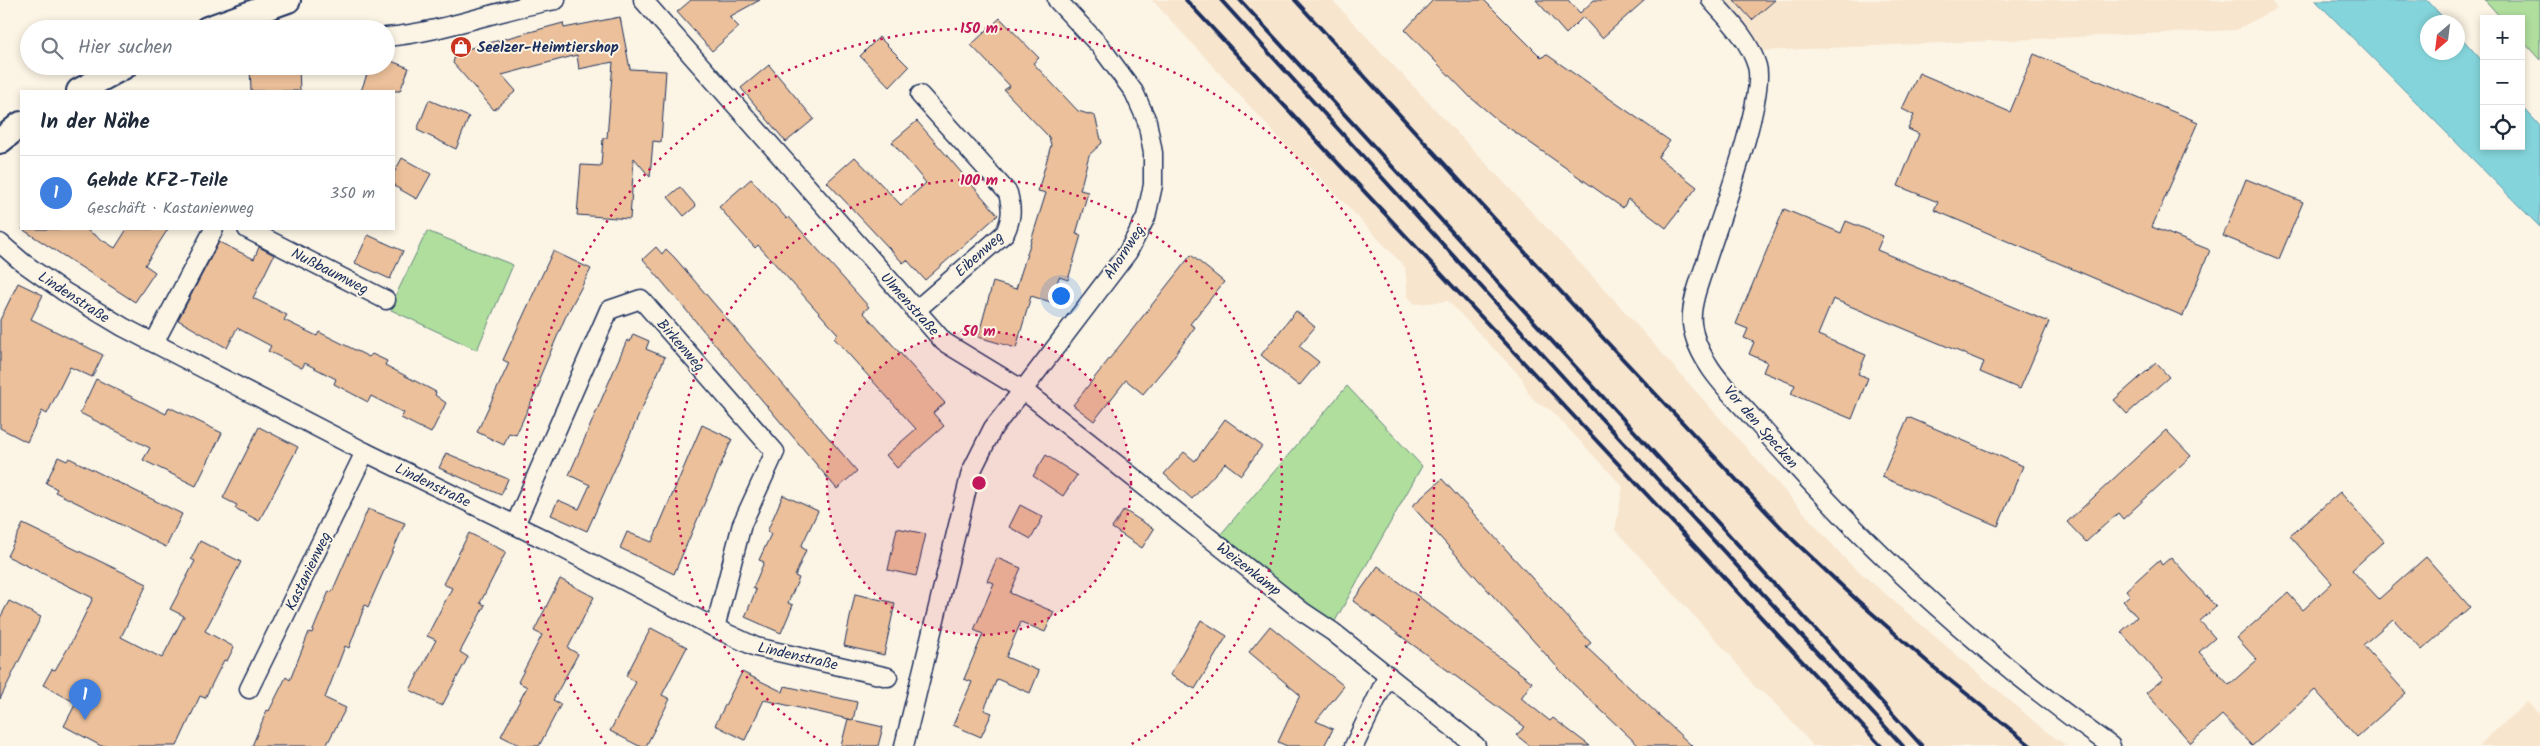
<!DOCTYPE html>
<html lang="de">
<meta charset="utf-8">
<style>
body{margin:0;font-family:Kalam,sans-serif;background:#f2f2f3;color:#1f2937}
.controls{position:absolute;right:15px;top:15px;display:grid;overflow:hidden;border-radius:0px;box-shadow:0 2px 8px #0003}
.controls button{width:45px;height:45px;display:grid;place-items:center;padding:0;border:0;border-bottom:1px solid #e0e1e3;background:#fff;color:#1f2937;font:25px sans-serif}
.compass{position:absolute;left:2420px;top:15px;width:45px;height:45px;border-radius:50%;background:#fff;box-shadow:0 2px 8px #0003;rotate:208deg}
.you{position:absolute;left:1060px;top:295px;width:18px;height:18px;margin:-12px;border:4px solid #fff;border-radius:50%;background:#1a73e8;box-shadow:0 0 0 8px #1a73e833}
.badge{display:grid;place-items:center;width:32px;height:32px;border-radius:50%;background:#111827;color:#fff;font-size:16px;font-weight:700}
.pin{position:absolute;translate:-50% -41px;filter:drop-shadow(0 1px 2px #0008)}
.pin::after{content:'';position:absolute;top:26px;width:18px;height:15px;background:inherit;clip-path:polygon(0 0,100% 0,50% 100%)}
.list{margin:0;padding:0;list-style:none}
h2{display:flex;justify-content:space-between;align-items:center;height:65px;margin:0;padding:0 20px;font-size:21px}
h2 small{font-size:16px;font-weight:400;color:#747a83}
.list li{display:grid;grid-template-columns:32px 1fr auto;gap:15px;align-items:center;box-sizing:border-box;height:75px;padding:0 20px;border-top:1px solid #e0e1e3}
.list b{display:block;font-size:19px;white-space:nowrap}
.list p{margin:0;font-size:16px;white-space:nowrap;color:#747a83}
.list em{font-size:16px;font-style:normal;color:#747a83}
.icon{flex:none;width:28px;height:28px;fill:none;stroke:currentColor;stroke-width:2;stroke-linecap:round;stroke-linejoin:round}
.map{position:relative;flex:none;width:2540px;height:746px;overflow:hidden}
.search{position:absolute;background:#fff;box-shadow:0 2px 8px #0003;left:20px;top:20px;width:375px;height:55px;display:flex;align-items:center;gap:12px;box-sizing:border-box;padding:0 18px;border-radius:28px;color:#747a83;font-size:19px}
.panel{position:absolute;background:#fff;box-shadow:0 2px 8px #0003;left:20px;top:90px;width:375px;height:140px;border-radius:0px}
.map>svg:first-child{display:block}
</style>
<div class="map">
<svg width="2540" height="746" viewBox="0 0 2540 746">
<rect width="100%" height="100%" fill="#fcf5e5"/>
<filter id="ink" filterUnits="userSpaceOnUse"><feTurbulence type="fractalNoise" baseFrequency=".02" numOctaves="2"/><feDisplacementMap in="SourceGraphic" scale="10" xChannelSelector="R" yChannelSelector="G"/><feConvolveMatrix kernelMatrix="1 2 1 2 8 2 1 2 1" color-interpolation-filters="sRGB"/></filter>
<g filter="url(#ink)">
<g fill="#f7e5ce">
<path d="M1152 0H1332L1609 294 1847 561 2044 730 2067 746H1813L1771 699 1755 687 1730 655 1615 530 1623 487 1551 410 1538 404 1528 393 1522 378 1448 301 1415 304 1408 297 1405 267 1312 169 1301 162Z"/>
<path d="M1715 0H2270L2277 8 2236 30 1762 51Z"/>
<path d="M2527 702 2540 715V746H2478Z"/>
</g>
<g fill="#afde9d" stroke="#65867e">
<path d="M2485 0H2540V60L2521 39V19H2502Z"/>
<path d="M427 231 513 265 477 350 389 309Z"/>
<path d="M1347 386 1422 466 1330 630 1221 534Z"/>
</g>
<path fill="#84d5db" stroke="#5a93a9" d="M2315 0H2427L2447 22H2428V52H2458V34L2484 63V146H2521V105L2540 126V227Z"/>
<g fill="#ebc09a" stroke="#1b2f5e">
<path d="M691 0H760L729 17 739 27 712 51 677 12Z"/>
<path d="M1433 0H1484L1542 58 1546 54 1670 141 1658 157 1697 187 1666 228 1628 199 1623 208 1499 121 1470 97 1405 30Z"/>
<path d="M1536 0H1568L1580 13 1594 0H1645L1602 38 1583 17 1566 34Z"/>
<path d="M1734 0H1775L1752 20Z"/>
<path d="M620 17 630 69 666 71 661 142 653 141 650 177 634 158 630 219 577 215 581 165 601 166 603 138H607L613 62 579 69 577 55 502 75 516 91 494 110 453 63 456 52 563 23 564 28Z"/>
<path d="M1000 18 1039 58 1033 63 1078 111 1095 116 1102 143 1089 155 1080 190 1088 192 1076 234 1081 235 1068 280 1059 277 1051 302 1031 296 1016 348 978 337 993 282 1016 289 1046 193 1038 191 1051 145 1049 137 1004 90 1010 86 971 45Z"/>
<path d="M879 37 909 67 890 87 860 56Z"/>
<path d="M2034 54 2198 122 2152 227 2210 250 2183 316 1934 210 1938 202 1898 186 1919 134 1908 129 1914 115 1902 109 1919 73 2010 112Z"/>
<path d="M386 59 409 68 400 91H361L370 66H386Z"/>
<path d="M769 65 814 119 786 142 741 88Z"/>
<path d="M250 66H299L300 91H251Z"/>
<path d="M429 100 469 117 456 149 417 130Z"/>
<path d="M917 121 998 215 925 280 907 260 903 263 827 182 855 157 901 205 926 183 892 142Z"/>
<path d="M402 158 431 174 417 199 394 186V173Z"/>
<path d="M751 179 787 219 789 217 869 307 863 312 945 403 933 413 944 426 897 468 886 455 916 429 834 338 838 334 758 245 755 248 719 207Z"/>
<path d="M2246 179 2303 202 2279 259 2223 236Z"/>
<path d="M680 187 696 206 684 216 668 197Z"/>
<path d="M1784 209 1841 233 1846 221 1883 236 1877 250 2049 322 2020 389 1980 372 1984 362 1833 299 1818 335 1866 355 1858 374 1868 378 1852 419 1791 394 1795 385 1763 372 1767 362 1749 354 1754 342 1744 338 1748 329 1736 324Z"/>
<path d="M22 229H85L115 248 127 229H168L145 265 155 272 135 302Z"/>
<path d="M368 235 403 251 390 279 355 263Z"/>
<path d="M219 242 254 259 259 247 274 255 253 298 287 315 284 320 317 336 319 332 369 357 372 354 387 361 385 365 436 392 435 395 446 403 431 433 401 418 404 413 371 396 368 402 334 384 336 379 305 363 302 368 268 351 271 346 237 328 227 348 178 320Z"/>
<path d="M656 247 662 254 666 249 675 258 857 471 837 489 643 259Z"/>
<path d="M553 251 591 269 565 318 539 379 541 380 516 435 509 433 504 445 477 432 509 363 503 360Z"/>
<path d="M1191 255 1224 282 1190 324 1195 327 1169 363 1143 394 1126 380 1094 421 1073 405Z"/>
<path d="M18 283 43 295 31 319 103 355 92 377 70 367 47 414 42 411 27 442 0 428V320Z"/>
<path d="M1296 311 1315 327 1299 346 1319 362 1299 386 1261 355Z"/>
<path d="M633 334 649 341 646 349 665 357 587 531 551 515 558 500 579 509 590 485 569 475 627 340 630 342Z"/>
<path d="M2156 363 2169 377 2127 414 2114 400Z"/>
<path d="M96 379 166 414 169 407 222 433 196 486 143 460 150 448 80 413Z"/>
<path d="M1908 417 2023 466 1998 526 1882 477Z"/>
<path d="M1225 419 1262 446 1241 475 1225 463 1192 499 1164 474 1184 452 1195 461Z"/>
<path d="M702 425 732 439 674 574 620 548 627 532 652 542Z"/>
<path d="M259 427 298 447 259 521 235 508 237 505 223 498Z"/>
<path d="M2166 430 2191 456 2123 519 2118 513 2086 542 2067 522Z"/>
<path d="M446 453 508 479 501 495 439 468Z"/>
<path d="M1046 455 1077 475 1063 496 1033 476Z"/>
<path d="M58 457 67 461 69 458 182 514 166 547 55 492 57 489 46 483Z"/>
<path d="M1442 479 1591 643 1586 647 1692 746H1639L1567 678 1412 506Z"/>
<path d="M2340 492 2384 541 2352 570 2379 599 2426 557 2470 607 2422 650 2393 619 2363 645 2406 693 2357 737 2315 690 2252 746 2222 715 2191 743 2146 693 2163 679 2121 632 2137 617 2123 601 2130 595 2126 590 2159 560 2162 565 2171 557 2216 607 2200 621 2215 638 2199 652 2229 685 2257 660 2237 638 2288 593 2303 610 2332 583 2290 536Z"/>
<path d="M783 495 818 511 801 547 806 550 795 576 799 578 788 603 793 605 781 633 745 617 756 590 753 588 764 562 759 560 771 534 767 532Z"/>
<path d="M1020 505 1043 517 1031 539 1009 527Z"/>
<path d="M368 509 405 523 368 607 365 605 349 648 345 646 325 698 346 708 326 746H252L267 710 269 711 286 677 290 680 309 632 312 633 329 591 332 592Z"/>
<path d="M1124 510 1154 529 1142 548 1112 528Z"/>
<path d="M23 524 147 584 121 637 162 658 184 616 170 609 195 561 191 559 200 541 241 562 205 631 234 647 227 661 224 660 205 698 200 696 177 746H101L64 726 76 703 43 685 52 669 55 670 71 643 93 598 7 556Z"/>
<path d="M897 528 926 534 916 576 888 570Z"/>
<path d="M469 533 506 552 480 603 485 605 460 652 468 657 442 706 410 690 436 640 427 636 452 588 443 584Z"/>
<path d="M997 558 1021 568 1010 593 1054 612 1045 632 1021 622 1006 657 1039 671 1030 693 997 679 984 710 992 713 981 737 953 725 972 682 964 679 983 634 974 630 994 583 987 581Z"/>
<path d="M1378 566 1532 682 1521 698 1550 721 1553 718 1590 746H1530L1516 735 1525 727 1353 601Z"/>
<path d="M560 579 594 597 568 648 578 654 553 700 561 704 539 746H521L501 736 527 687 518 682 542 635 534 631Z"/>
<path d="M855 594 895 603 884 655 844 646Z"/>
<path d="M9 601 41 617 0 699V618Z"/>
<path d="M1201 620 1227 636 1195 689 1170 675Z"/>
<path d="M1270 626 1344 686 1316 721 1333 729 1324 746H1287L1278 742 1300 695 1249 652Z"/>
<path d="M651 628 687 647 662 695 670 699 646 746H639L610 731 636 682 626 676Z"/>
<path d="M742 672 783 692 785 686 857 702 853 720 764 700 745 740 715 725Z"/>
<path d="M848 719 883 727 878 746H841Z"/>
</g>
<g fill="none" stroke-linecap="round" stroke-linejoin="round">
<g stroke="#1b2f5e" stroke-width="21">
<g id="street">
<path d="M643 0 944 342 1023 390 1303 612 1333 632 1476 746"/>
<path d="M1711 0C1729 20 1749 39 1757 66 1766 97 1719 222 1707 259 1701 278 1690 303 1692 324 1697 364 1735 397 1760 426 1864 546 1981 654 2111 746"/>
<path d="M386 37C444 32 499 9 556 0"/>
<path d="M247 229 386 300"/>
<path d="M0 243 22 262 63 291 123 327 365 452 556 545 715 628 756 647 888 677"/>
<path d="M915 311 1005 233C1012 218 1012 209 1008 193L920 95"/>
<path d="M154 343 214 229"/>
<path d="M515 525 609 310 641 299 775 452 742 524 715 628"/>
<path d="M249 689 365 452"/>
<path d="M904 746 971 472 993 428 1023 390 1128 252 1146 217 1153 185V153L1147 121 1134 92 1100 46 1057 0"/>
<path d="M1354 746 1388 675"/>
</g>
</g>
<g stroke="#1b2f5e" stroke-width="28">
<g id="secondary">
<path d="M207 29 288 0"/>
<path d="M79 91 125 66"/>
<path d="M0 141 21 124"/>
</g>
</g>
<use href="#street" stroke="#fcf5e5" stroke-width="18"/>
<use href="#secondary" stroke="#fcf5e5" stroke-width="24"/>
<g stroke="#1b2f5e" stroke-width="4">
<path d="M1186 0 1881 746"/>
<path d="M1221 0 1575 390 1903 746"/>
<path d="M1240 0 1922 746"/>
<path d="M1295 0 1604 339 1791 538 1858 601 1931 665 2031 746"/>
</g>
</g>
</g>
<circle cx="979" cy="483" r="152" fill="#c2185b" fill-opacity=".12"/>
<g fill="none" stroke="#c2185b" stroke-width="2.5" stroke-dasharray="2.5 5">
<circle cx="979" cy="483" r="152"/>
<path d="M828 745A303 303 0 1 1 1130 745"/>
<path d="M606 744A455 455 0 1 1 1352 744"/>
</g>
<defs>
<g id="shop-disc" transform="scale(1.125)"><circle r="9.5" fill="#c8321e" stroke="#fcf5e5"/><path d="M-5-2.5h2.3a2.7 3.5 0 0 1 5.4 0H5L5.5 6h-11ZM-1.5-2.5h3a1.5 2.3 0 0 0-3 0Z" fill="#fff"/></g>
</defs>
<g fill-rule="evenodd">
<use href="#shop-disc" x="461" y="47"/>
</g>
<g text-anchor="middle" stroke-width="4" stroke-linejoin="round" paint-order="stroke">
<g font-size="15" font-weight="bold" fill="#1b2f5e" stroke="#fcf5e5" text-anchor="start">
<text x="477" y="52">Seelzer-Heimtiershop</text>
</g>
<g font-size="15" fill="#1b2f5e" stroke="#fcf5e5">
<text transform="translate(1124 252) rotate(-57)" y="5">Ahornweg</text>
<text transform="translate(979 254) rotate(-42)" y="5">Eibenweg</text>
<text transform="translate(330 271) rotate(27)" y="5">Nußbaumweg</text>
<text transform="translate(74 297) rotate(33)" y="5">Lindenstraße</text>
<text transform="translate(910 304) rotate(48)" y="5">Ulmenstraße</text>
<text transform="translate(681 345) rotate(49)" y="5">Birkenweg</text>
<text transform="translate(1761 427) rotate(49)" y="5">Vor den Specken</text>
<text transform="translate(433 485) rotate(26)" y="5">Lindenstraße</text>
<text transform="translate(1249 569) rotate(38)" y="5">Weizenkamp</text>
<text transform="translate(308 571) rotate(-64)" y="5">Kastanienweg</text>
<text transform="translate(798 656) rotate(13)" y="5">Lindenstraße</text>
</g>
</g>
<circle cx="979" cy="483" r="8" fill="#c2185b" stroke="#fcf5e5" stroke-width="2.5"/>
<g font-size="15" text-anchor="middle" font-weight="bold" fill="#c2185b" stroke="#fcf5e5" stroke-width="4" stroke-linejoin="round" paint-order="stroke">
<text x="979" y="33">150 m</text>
<text x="979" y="185">100 m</text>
<text x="979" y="336">50 m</text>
</g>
</svg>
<div class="controls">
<button>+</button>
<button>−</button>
<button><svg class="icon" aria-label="locate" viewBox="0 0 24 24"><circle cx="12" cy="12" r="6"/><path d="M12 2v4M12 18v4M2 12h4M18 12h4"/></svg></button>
</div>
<svg class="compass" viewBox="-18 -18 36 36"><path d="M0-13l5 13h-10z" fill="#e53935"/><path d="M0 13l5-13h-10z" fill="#747a83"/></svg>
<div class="you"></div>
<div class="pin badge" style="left:85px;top:720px;background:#3f7fe0">1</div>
<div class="search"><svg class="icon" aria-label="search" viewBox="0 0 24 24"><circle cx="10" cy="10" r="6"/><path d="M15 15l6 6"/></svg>Hier suchen</div>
<section class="panel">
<h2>In der Nähe<small></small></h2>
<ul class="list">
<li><span class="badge" style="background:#3f7fe0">1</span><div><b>Gehde KFZ-Teile</b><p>Geschäft · Kastanienweg</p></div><em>350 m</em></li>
</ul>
</section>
</div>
